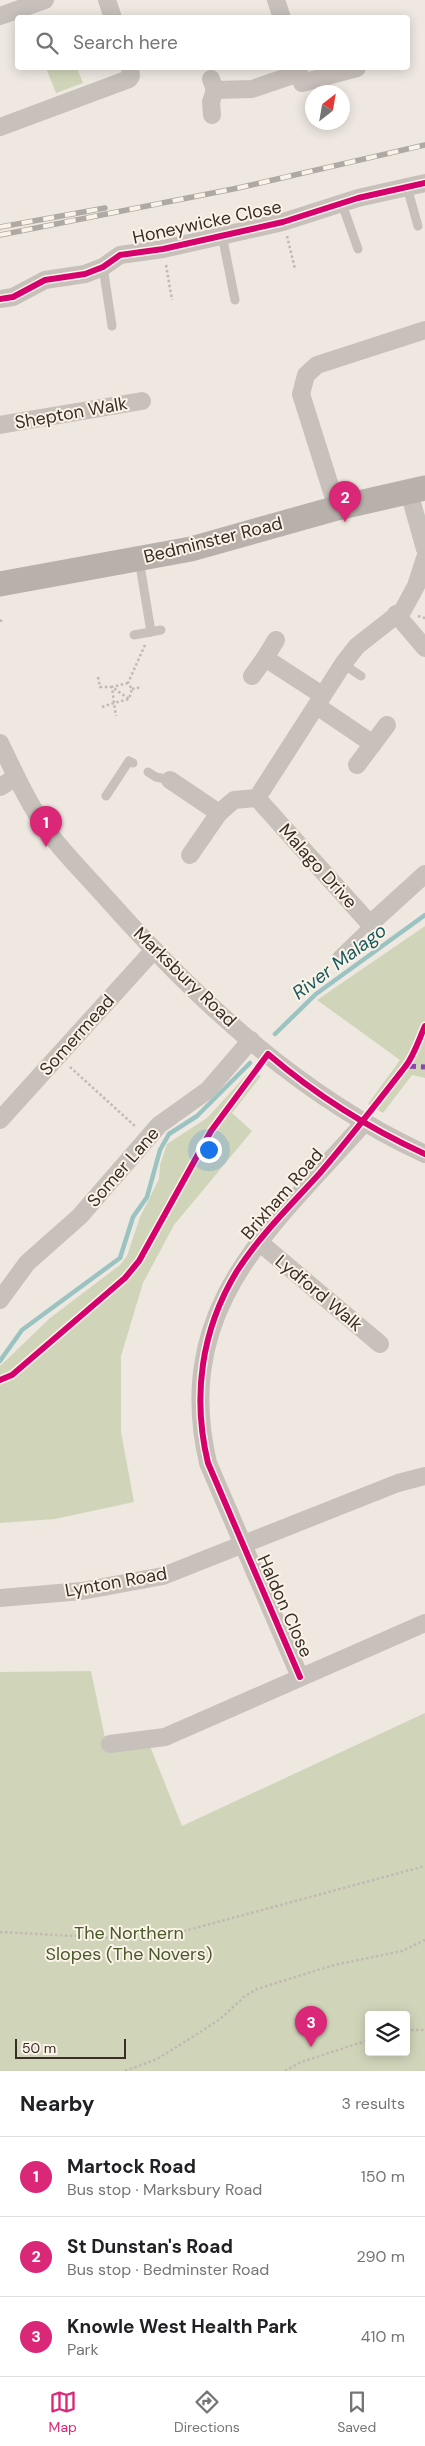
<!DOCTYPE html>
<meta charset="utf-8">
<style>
body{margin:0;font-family:"DM Sans",sans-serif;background:#f2f2f2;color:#202124}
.controls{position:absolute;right:15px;bottom:15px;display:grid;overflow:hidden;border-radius:5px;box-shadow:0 2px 12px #0003}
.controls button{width:45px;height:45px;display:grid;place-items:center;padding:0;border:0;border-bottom:1px solid #e0e0e0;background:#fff;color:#202124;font:25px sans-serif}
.compass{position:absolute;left:305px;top:85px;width:45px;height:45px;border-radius:50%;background:#fff;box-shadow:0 2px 12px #0003;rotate:31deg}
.scale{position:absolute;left:15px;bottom:12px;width:111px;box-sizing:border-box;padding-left:5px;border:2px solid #392d27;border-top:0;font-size:14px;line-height:18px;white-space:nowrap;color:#392d27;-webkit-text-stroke:4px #fbf3e8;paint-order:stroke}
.you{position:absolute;left:208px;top:1149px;width:18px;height:18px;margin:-12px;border:4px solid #fff;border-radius:50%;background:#1a73e8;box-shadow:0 0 0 8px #1a73e833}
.badge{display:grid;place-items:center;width:32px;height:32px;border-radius:50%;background:#db2777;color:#fff;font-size:16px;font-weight:700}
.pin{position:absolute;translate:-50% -41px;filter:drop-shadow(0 1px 2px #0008)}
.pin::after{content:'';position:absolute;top:26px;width:18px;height:15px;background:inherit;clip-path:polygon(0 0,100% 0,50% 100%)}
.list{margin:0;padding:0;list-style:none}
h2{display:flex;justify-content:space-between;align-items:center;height:65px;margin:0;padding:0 20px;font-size:21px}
h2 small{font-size:16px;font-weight:400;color:#757577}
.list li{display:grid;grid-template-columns:32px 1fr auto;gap:15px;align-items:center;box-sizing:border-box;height:80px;padding:0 20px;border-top:1px solid #e0e0e0}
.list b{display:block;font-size:19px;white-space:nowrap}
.list p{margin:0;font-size:16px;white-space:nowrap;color:#757577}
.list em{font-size:16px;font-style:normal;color:#757577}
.icon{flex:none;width:28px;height:28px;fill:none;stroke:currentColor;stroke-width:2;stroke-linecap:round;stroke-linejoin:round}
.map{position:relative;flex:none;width:425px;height:2071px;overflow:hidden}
.search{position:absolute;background:#fff;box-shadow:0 2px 12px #0003;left:15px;right:15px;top:15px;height:55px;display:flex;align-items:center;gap:12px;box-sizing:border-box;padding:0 18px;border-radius:5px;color:#757577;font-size:19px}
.sheet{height:305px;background:#fff}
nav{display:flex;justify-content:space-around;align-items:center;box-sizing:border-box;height:70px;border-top:1px solid #e0e0e0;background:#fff;font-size:14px;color:#757577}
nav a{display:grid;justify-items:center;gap:2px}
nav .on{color:#db2777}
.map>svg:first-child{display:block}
</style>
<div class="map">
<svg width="425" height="2071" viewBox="0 0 425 2071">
<rect width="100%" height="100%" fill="#eee8e1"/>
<g fill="#d0d5ba" fill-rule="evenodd">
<path d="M46 68H77L83 83 56 93Z"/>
<path d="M425 926V1078L412 1075 383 1113 368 1104 400 1060 317 1000Z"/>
<path d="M250 1071 261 1076 232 1113 252 1131 174 1225 143 1283 121 1356V1432L134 1502 55 1519 0 1523V1366L50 1318 120 1265 127 1256 140 1217 159 1179 160 1165 167 1144 207 1118Z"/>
<path d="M91 1671 108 1752 150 1746 182 1826 425 1713V2071H0V1672ZM369 2015H406V2052H369Z"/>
</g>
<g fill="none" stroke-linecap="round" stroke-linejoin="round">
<g stroke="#9bc3c2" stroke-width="4.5">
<path d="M275 1034 316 994 425 915"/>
<path d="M0 1361 22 1330 120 1258 133 1217 147 1197 160 1150 169 1134 197 1116 250 1063"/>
</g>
<g stroke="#c1b9b2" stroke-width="2.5" stroke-dasharray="2.5 2.5" stroke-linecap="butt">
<path d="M287 236 295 269"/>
<path d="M166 265 172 300"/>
<path d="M418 616 425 618"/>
<path d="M0 620 4 623"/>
<path d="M98 677 100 687H112L129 699"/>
<path d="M128 683 112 687 114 703 129 699 132 689 128 683 145 645"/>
<path d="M132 689 142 687"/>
<path d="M102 707 114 703 116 716"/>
<path d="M70 1067 136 1127"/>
<path d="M0 1932 151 1940 425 1866"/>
<path d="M406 2030H425"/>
<path d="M125 2071 157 2059 191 2038 220 2019 244 1997 257 1989 334 1965 402 1951 425 1940"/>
<path d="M285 2071 301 2062 369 2040"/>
</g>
<g stroke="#c8c0ba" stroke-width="9">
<path d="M407 187 418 226"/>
<path d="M342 204 358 249"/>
<path d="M222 235 235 300"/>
<path d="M103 267 112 326"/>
<path d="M139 559 151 632"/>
<path d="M134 635 161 630"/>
<path d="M343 664 361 676"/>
<path d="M148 772 156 777 170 780"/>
<path d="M106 796 129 761 133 763"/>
<path d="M337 956 370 924"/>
</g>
<g stroke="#c8c0ba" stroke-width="18">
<path d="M107 0 113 18"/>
<path d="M276 0 282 18"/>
<path d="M0 16 45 0"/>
<path d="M297 68 302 83 357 68"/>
<path d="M211 79 215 90 252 89 299 73"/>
<path d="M212 115 211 102 215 90"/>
<path d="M0 127 129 79 131 76 130 68"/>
<path d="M0 299 13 297 45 280 85 274 103 267 120 255 163 249 283 222 358 198 425 183"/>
<path d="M0 425 142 401"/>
<path d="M409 492 425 549"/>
<path d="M337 508 301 394 306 375 317 365 425 330"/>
<path d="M396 614 425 648"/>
<path d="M276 640 265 658 322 695"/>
<path d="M252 676 265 658"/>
<path d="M317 706 373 744"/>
<path d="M0 743C15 774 29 805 49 833 67 857 89 878 109 901 199 1002 301 1097 425 1154"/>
<path d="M357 765 387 725"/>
<path d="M170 780 219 813 234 800 257 798 370 924 425 874"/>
<path d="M0 787 16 777"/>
<path d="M257 798 343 664 357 646 403 610 416 586 425 558"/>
<path d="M190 855 219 813"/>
<path d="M0 1120 153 951"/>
<path d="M259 1242 380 1344"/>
<path d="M0 1300 27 1263 80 1216 159 1125 208 1090 251 1040"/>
<path d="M0 1598 82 1591 163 1576 398 1483 425 1476"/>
<path d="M300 1677 208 1463C172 1307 270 1229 364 1123"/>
<path d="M110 1744 165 1737 425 1623"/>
</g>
<path stroke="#b8b0aa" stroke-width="25" d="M0 584 191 549 337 508 425 488"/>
<g stroke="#afa9a4" stroke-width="5.5">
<g id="rail">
<path d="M0 227 105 208"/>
<path d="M0 235 238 188 425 145"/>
</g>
</g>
<use href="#rail" stroke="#fbf3e8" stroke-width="4" stroke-dasharray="11" stroke-linecap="butt"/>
<path stroke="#8e44ad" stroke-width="5" stroke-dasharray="10 5" stroke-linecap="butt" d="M406 1066 425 1067"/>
<g stroke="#fbf3e8" stroke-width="9">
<g id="cycleway">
<path d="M0 299 13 297 45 280 85 274 103 267 120 255 163 249 283 222 358 198 425 183"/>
<path d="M0 1380 12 1375 125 1278 139 1261 211 1131 268 1054C317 1096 366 1127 425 1154"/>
<path d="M300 1677 208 1463C192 1397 201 1330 237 1271 260 1235 292 1204 320 1173 350 1138 377 1103 405 1067 414 1056 419 1039 425 1026"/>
</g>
</g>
<use href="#cycleway" stroke="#d6006c" stroke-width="6"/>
</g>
<g text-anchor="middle" stroke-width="4" stroke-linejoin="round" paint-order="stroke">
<g font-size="18" fill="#392d27" stroke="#fbf3e8">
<text transform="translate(207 222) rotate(-12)" y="6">Honeywicke Close</text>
<text transform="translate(71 413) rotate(-10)" y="6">Shepton Walk</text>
<text transform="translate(213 540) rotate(-14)" y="6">Bedminster Road</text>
<text transform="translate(318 866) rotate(48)" y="6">Malago Drive</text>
<text transform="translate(185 977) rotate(44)" y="6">Marksbury Road</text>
<text transform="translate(77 1035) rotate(-48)" y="6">Somermead</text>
<text transform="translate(123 1167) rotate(-49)" y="6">Somer Lane</text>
<text transform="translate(282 1194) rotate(-49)" y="6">Brixham Road</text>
<text transform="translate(319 1293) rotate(40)" y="6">Lydford Walk</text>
<text transform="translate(116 1582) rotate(-10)" y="6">Lynton Road</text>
<text transform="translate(285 1606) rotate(66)" y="6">Haldon Close</text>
</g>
<g font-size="18" fill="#495a29" stroke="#fbf3e8">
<text x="129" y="1939">The Northern<tspan x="129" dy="21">Slopes (The Novers)</tspan></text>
</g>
<g font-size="19" font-style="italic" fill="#185b5f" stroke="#fbf3e8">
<text transform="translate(339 961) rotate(-37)" y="7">River Malago</text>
</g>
</g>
</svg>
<div class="controls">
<button><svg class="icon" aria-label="layers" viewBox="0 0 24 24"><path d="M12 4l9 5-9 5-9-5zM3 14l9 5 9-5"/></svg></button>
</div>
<svg class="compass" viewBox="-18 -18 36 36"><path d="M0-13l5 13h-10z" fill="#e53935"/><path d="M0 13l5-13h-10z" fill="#757577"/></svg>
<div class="scale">50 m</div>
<div class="you"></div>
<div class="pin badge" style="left:46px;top:847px">1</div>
<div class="pin badge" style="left:345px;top:522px">2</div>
<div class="pin badge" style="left:311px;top:2047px">3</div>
<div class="search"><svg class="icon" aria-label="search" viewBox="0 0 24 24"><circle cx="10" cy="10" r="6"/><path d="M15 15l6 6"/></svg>Search here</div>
</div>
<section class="sheet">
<h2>Nearby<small>3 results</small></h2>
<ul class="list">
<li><span class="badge">1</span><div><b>Martock Road</b><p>Bus stop · Marksbury Road</p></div><em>150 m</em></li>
<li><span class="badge">2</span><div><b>St Dunstan's Road</b><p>Bus stop · Bedminster Road</p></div><em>290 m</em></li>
<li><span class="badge">3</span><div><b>Knowle West Health Park</b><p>Park</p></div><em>410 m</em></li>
</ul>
</section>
<nav>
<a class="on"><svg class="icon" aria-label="map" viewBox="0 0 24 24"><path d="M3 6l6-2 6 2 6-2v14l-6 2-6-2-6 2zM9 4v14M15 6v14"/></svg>Map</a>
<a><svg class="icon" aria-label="directions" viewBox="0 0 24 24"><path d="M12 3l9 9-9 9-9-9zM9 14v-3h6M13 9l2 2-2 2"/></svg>Directions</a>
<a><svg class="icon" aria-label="saved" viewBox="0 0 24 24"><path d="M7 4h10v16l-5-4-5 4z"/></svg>Saved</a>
</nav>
